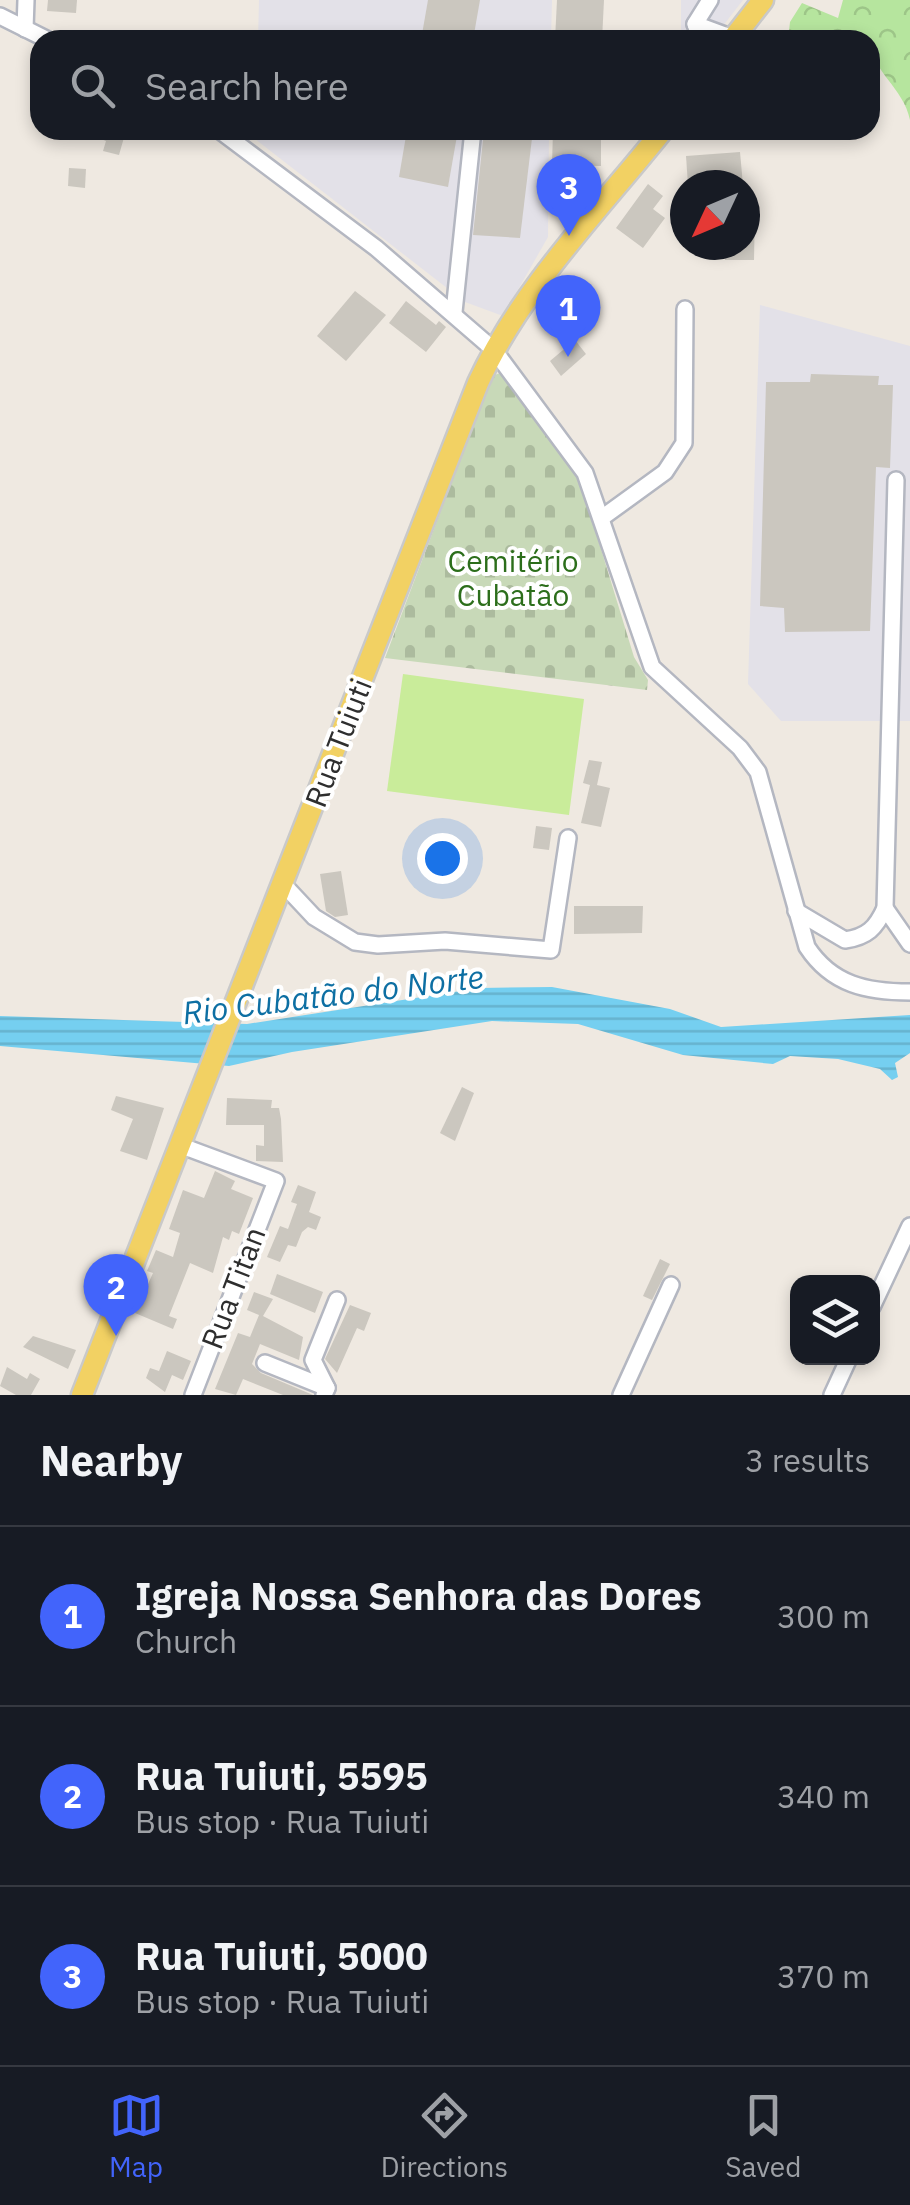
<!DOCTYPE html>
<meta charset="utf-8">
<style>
body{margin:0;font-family:"IBM Plex Sans",sans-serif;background:#242831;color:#f1f3f6}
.controls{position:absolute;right:30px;bottom:30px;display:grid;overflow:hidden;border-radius:20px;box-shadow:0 5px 15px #0003}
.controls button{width:90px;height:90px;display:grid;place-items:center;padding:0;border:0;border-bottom:2px solid #363941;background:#171b24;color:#f1f3f6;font:50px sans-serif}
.compass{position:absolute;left:670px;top:170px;width:90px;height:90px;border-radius:50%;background:#171b24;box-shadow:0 5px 15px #0003;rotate:226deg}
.you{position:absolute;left:442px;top:858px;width:35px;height:35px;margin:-25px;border:8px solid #fff;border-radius:50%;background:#1a73e8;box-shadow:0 0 0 15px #1a73e833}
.badge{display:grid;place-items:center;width:65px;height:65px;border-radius:50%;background:#4264fb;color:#fff;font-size:32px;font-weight:700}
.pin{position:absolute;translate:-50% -82px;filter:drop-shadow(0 2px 5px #0008)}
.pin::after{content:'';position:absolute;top:52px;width:35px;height:30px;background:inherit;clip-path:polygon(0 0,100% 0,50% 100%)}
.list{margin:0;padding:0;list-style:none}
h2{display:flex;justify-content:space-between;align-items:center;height:130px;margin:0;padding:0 40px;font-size:42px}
h2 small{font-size:32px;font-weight:400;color:#9ea1a6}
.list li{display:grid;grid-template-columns:65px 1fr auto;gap:30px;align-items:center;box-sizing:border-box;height:180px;padding:0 40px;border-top:2px solid #363941}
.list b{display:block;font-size:38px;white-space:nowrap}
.list p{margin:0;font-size:32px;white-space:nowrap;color:#9ea1a6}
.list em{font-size:32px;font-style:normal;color:#9ea1a6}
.icon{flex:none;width:55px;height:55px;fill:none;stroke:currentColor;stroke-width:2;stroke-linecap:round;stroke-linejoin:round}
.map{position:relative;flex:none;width:910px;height:1395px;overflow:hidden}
.search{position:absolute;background:#171b24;box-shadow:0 5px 15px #0003;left:30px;right:30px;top:30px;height:110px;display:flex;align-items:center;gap:25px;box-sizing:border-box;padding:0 35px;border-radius:30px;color:#9ea1a6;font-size:38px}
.sheet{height:670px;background:#171b24}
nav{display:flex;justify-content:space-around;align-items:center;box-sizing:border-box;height:140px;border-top:2px solid #363941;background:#171b24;font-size:28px;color:#9ea1a6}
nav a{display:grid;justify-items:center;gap:5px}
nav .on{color:#4264fb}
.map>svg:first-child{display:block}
</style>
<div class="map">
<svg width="910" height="1395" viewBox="0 0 910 1395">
<defs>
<pattern id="forest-crowns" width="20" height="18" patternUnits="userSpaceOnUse" patternTransform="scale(2.5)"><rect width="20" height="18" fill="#b6e59e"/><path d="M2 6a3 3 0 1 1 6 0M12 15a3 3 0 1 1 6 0" fill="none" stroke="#9dc588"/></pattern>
<pattern id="cemetery-stones" width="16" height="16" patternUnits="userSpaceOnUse" patternTransform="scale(2.5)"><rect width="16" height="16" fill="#c8d9b8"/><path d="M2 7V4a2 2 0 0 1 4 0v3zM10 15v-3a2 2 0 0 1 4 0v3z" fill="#acbb9e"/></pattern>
<pattern id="water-rules" width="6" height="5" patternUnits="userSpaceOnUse" patternTransform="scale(2.5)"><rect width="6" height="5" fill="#75cff0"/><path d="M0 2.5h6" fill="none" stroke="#66b2ce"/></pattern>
</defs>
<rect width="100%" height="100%" fill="#efe9e1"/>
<g fill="#e3e1e8">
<path d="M259 0H552L551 40H258Z"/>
<path d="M681 0H743L712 40H681Z"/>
<path d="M256 130H549L548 237 503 316 465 302 255 139Z"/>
<path d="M760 305 910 346V721H781L748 684Z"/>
</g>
<path fill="url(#forest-crowns)" d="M843 0H910V120C904 88 870 70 870 40H788L790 22 802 3 838 18Z"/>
<path fill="url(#cemetery-stones)" d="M500 373 510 374 558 440 582 487 634 657 648 680 647 690 385 658 492 376Z"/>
<path fill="#c9ec9a" d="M403 674 584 699 569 815 387 791Z"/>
<path fill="url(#water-rules)" d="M552 987 670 1009 721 1027 910 1015V1053L895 1063 898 1077 892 1080 880 1069 838 1059 790 1056 773 1064 683 1055 578 1024 492 1021 292 1052 229 1066 0 1046V1016L247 1024 480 988Z"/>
<g fill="#cbc7bf">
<path d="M48 0H77L76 13 47 11Z"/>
<path d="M428 0H480L473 40H421Z"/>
<path d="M557 0H604L602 40H555Z"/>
<path d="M79 130 125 134 119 155 103 151 106 141Z"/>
<path d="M407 130H458L448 187 399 177Z"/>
<path d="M484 130H533L520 238 473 235Z"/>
<path d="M553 130H601V166L552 165Z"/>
<path d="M740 152 743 185H688L686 156Z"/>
<path d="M69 168 86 169 85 188 68 186Z"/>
<path d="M648 184 663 196 653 209 665 218 643 248 616 228Z"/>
<path d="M745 206 755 207 754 260H725V245H745Z"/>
<path d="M355 291 386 315 346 361 317 336Z"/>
<path d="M406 301 436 325 439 321 446 327 426 352 389 323Z"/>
<path d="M575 340 586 354 561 376 550 361Z"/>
<path d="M811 374 879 376 878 385H893L890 468 876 467 870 631 785 632 784 608 760 606 766 382H810Z"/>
<path d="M589 760 602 762 597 785 610 788 601 827 581 823 590 785 583 783Z"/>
<path d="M536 826 552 828 549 850 533 848Z"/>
<path d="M341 871 348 915 335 917 326 911 320 874Z"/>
<path d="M574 906H643L642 933 574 934Z"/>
<path d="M462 1087 474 1093 455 1141 440 1133Z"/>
<path d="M116 1096 164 1108 147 1160 120 1151 133 1119 111 1110Z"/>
<path d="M227 1098 272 1100 271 1108H279L281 1119 283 1162 256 1161V1145L264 1146V1125H226Z"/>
<path d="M215 1171 235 1181 231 1189 253 1198 239 1234 232 1231 229 1240 223 1237 213 1273 190 1263 169 1316 177 1319 173 1329 135 1313 153 1273 147 1271 156 1250 173 1257 180 1233 169 1229 183 1190 204 1198Z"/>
<path d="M298 1185 316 1192 309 1212 321 1217 316 1230 308 1227 302 1232 296 1247 288 1245 280 1262 267 1257 280 1226 288 1229 297 1204 291 1202Z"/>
<path d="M660 1259 670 1264 652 1300 643 1296Z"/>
<path d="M277 1274 323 1292 315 1313 270 1294Z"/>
<path d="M254 1292 273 1299 263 1316 303 1337 299 1360 260 1344 252 1364 261 1373 313 1395H283L243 1379 236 1395 215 1389 238 1333 250 1337 259 1315 247 1310Z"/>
<path d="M350 1305 371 1313 364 1331 357 1328 337 1373 325 1359Z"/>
<path d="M33 1336 76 1350 68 1369 23 1347Z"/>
<path d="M167 1351 191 1361 183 1380 172 1375 165 1392 146 1378 150 1368 159 1371Z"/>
<path d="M7 1367 27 1379 30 1373 40 1379 31 1395H16L0 1386Z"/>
</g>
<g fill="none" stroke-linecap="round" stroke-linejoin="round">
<g stroke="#b4b7c1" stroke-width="20">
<g id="minor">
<path d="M0 16 48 40"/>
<path d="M695 24 733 38"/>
<path d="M25 29 26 0"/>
<path d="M701 40 695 24 710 0"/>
<path d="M219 130 376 248 494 350 585 473 652 667 740 748 758 772 807 947C832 985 867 992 910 992"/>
<path d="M454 312 473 130"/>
<path d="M603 517 665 472 684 443 685 309"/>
<path d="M284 885 314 917 355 942 378 945 445 941 551 950 568 838"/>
<path d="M885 908 896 480"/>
<path d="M796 911 845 940C867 937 876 928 885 908L910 944"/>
<path d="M182 1146 276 1181 193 1395"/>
<path d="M872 1307 910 1226"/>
<path d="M265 1363 327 1388"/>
<path d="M324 1395 327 1388 313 1360 337 1300"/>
<path d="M621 1395 671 1285"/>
<path d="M832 1395 849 1358"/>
</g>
</g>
<g stroke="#c9c9c9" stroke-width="25">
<g id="major">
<path d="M732 40 763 0"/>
<path d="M82 1395 478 383C521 289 599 210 663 130"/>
</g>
</g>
<use href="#minor" stroke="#fff" stroke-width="15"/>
<use href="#major" stroke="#f2d163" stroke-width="20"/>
</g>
<g text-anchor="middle" stroke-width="8" stroke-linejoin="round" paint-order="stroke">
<g font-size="30" fill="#2c6e1b" stroke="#fff">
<text x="513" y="572">Cemitério<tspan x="513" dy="34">Cubatão</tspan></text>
</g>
<g font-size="30" fill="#2e2e2e" stroke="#fff">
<text transform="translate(339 743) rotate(-69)" y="10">Rua Tuiuti</text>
<text transform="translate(234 1288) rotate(-69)" y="10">Rua Titan</text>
</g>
<g font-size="32" font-style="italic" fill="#0d6fa3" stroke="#fff">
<text transform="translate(333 995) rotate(-7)" y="11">Rio Cubatão do Norte</text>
</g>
</g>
</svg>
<div class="controls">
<button><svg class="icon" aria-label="layers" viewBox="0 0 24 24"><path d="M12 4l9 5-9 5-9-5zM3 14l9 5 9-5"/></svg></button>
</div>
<svg class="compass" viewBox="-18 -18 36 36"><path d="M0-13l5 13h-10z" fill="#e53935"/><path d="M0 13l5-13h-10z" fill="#9ea1a6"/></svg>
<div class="you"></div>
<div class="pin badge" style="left:568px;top:357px">1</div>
<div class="pin badge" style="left:116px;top:1336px">2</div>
<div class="pin badge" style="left:569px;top:236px">3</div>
<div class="search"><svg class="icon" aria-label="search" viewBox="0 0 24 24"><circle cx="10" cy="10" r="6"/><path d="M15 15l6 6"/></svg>Search here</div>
</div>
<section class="sheet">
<h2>Nearby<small>3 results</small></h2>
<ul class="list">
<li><span class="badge">1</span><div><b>Igreja Nossa Senhora das Dores</b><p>Church</p></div><em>300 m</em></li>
<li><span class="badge">2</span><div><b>Rua Tuiuti, 5595</b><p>Bus stop · Rua Tuiuti</p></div><em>340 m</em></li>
<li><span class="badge">3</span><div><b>Rua Tuiuti, 5000</b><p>Bus stop · Rua Tuiuti</p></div><em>370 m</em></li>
</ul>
</section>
<nav>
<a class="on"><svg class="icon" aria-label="map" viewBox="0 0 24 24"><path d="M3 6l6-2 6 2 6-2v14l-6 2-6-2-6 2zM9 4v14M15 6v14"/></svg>Map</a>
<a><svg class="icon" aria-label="directions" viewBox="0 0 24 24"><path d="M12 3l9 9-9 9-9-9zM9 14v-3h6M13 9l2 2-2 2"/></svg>Directions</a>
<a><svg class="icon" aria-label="saved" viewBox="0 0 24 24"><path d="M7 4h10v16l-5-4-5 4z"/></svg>Saved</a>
</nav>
